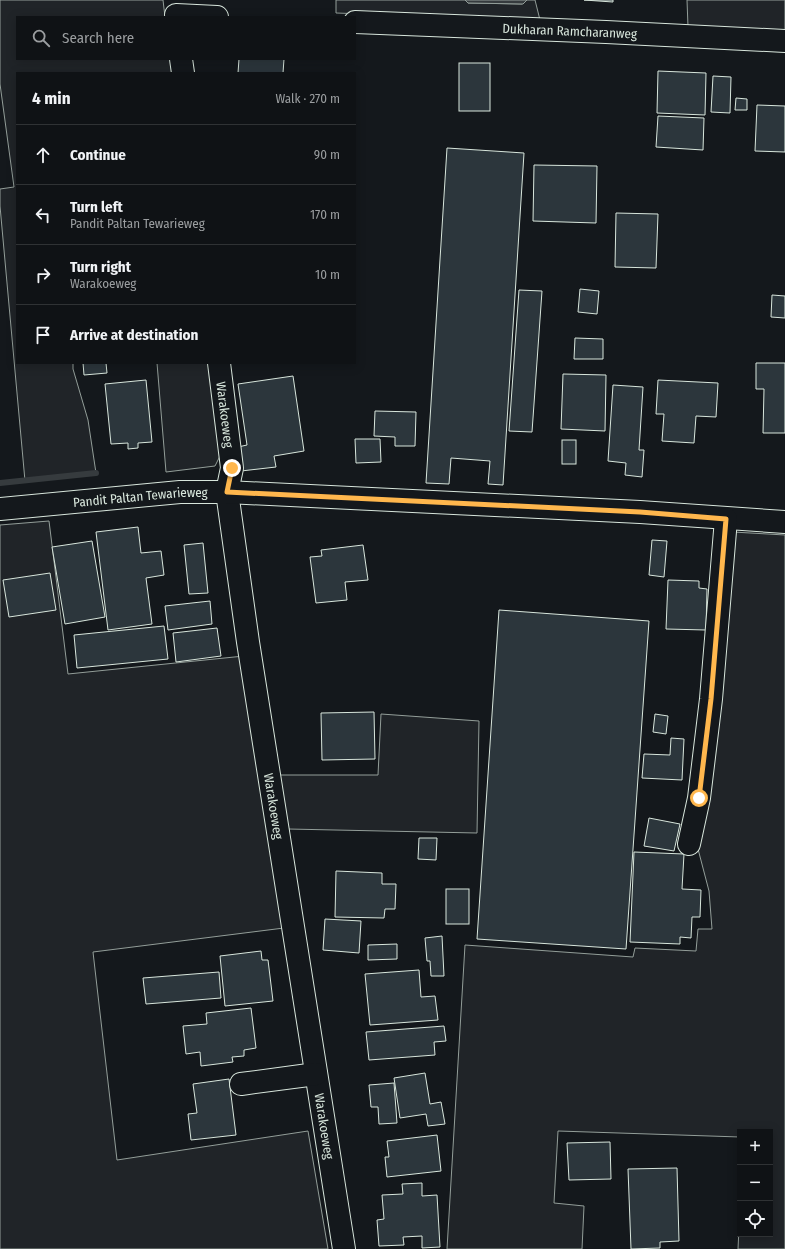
<!DOCTYPE html>
<meta charset="utf-8">
<style>
body{margin:0;font-family:"Fira Sans Condensed",sans-serif;background:#1d2022;color:#f1f3f6}
.controls{position:absolute;right:12px;bottom:12px;display:grid;overflow:hidden;border-radius:0px;box-shadow:0 2px 10px #0003}
.controls button{width:36px;height:36px;display:grid;place-items:center;padding:0;border:0;border-bottom:1px solid #2f3234;background:#0f1215;color:#f1f3f6;font:20px sans-serif}
.stop{position:absolute;width:12px;height:12px;margin:-9px;border:3px solid #ffb74d;border-radius:50%;background:#fff}
.stop.end{background:#ffb74d;border-color:#fff;box-shadow:0 1px 4px #0008}
.list{margin:0;padding:0;list-style:none}
h2{display:flex;justify-content:space-between;align-items:center;height:52px;margin:0;padding:0 16px;font-size:17px}
h2 small{font-size:13px;font-weight:400;color:#9b9ea0}
.list li{display:grid;grid-template-columns:26px 1fr auto;gap:12px;align-items:center;box-sizing:border-box;height:60px;padding:0 16px;border-top:1px solid #2f3234}
.list b{display:block;font-size:15px;white-space:nowrap}
.list p{margin:0;font-size:13px;white-space:nowrap;color:#9b9ea0}
.list em{font-size:13px;font-style:normal;color:#9b9ea0}
.icon{flex:none;width:22px;height:22px;fill:none;stroke:currentColor;stroke-width:2;stroke-linecap:round;stroke-linejoin:round}
.map{position:relative;flex:none;width:785px;height:1249px;overflow:hidden}
.search{position:absolute;background:#0f1215;box-shadow:0 2px 10px #0003;left:16px;top:16px;width:340px;height:44px;display:flex;align-items:center;gap:10px;box-sizing:border-box;padding:0 14px;border-radius:0px;color:#9b9ea0;font-size:15px}
.panel{position:absolute;background:#0f1215;box-shadow:0 2px 10px #0003;left:16px;top:72px;width:340px;height:292px;border-radius:0px}
.map>svg:first-child{display:block}
</style>
<div class="map">
<svg width="785" height="1249" viewBox="0 0 785 1249">
<rect width="100%" height="100%" fill="#14181c"/>
<g fill="#202428" stroke="#939e99">
<path d="M0 0H163L165 17H17V59H171L173 73H17V363H73V369L88 420 96 473 25 481 0 206V189L14 187 0 84Z"/>
<path d="M336 0H465L468 3 522 4 527 0H535L540 20 336 13Z"/>
<path d="M687 0H785V32L688 27Z"/>
<path d="M157 363H211L222 452 215 466 166 472Z"/>
<path d="M49 521 68 674 244 656 284 928 93 952 117 1160 308 1131 328 1249H0V525Z"/>
<path d="M733 532 785 535V1249H738L740 1207V1234H770V1132H740V1137L558 1131 554 1203 584 1206 582 1249H447L465 945 633 957 635 948 696 951 698 929H712L709 891 698 849Z"/>
<path d="M381 714 479 721 477 833 288 829 279 775H378Z"/>
</g>
<path fill="#363b3e" stroke="#939e99" d="M465 0H527L523 4 468 3Z"/>
<g fill="none" stroke-linecap="round" stroke-linejoin="round">
<path stroke="#363b3e" stroke-width="6" d="M0 483 96 473"/>
</g>
<g fill="#2c363c" stroke="#d8e6dc">
<path d="M584 0H613V2Z"/>
<path d="M239 59H284L283 73H238Z"/>
<rect x="459" y="63" width="31" height="48"/>
<path d="M658 71 706 73 705 115 657 113Z"/>
<path d="M713 76 731 77 730 113 711 112Z"/>
<path d="M736 98 747 99V110H735Z"/>
<path d="M757 105 785 106V152L755 151Z"/>
<path d="M658 116 704 118 703 150 656 147Z"/>
<path d="M447 148 524 153 503 485 488 484 490 461 451 458 449 484 426 483Z"/>
<path d="M534 165 597 166 596 223 533 221Z"/>
<path d="M616 213 658 214 656 268 615 267Z"/>
<path d="M580 289 599 291 597 314 578 312Z"/>
<path d="M519 290 542 291 532 432 509 431Z"/>
<path d="M772 295 785 296V318L771 317Z"/>
<path d="M575 338 603 339V359H574Z"/>
<path d="M83 363H106L107 373 84 375Z"/>
<path d="M756 363H785V433H763L764 389H756Z"/>
<path d="M563 374 606 375 605 431 561 429Z"/>
<path d="M293 376 304 451 274 456 276 467 241 471 238 447 247 445 238 384Z"/>
<path d="M146 380 152 442 138 443V448L128 449V443L111 444 105 384Z"/>
<path d="M658 380 718 383 716 417 696 416 694 443 662 441 664 414H656Z"/>
<path d="M613 385 643 387 639 450H644L642 477 625 475 626 463 608 461Z"/>
<path d="M375 411 416 412 415 446H395V437L374 436Z"/>
<path d="M355 439H380L381 462 356 463Z"/>
<rect x="562" y="440" width="14" height="24"/>
<path d="M138 527 141 553 161 551 164 575 146 578 152 624 108 630 96 532Z"/>
<path d="M652 540 667 541 664 577 649 575Z"/>
<path d="M92 541 105 617 65 624 52 547Z"/>
<path d="M203 543 208 593 189 594 184 545Z"/>
<path d="M363 545 368 580 345 582 347 600 316 603 310 557 322 556 321 550Z"/>
<path d="M50 573 56 610 9 617 3 580Z"/>
<path d="M668 580 699 581V588L707 589 706 630 666 629Z"/>
<path d="M210 601 212 624 168 630 165 606Z"/>
<path d="M499 610 649 621 626 949 477 939Z"/>
<path d="M164 626 168 659 77 668 74 635Z"/>
<path d="M217 628 221 656 176 662 173 633Z"/>
<path d="M374 712 375 759 322 760 321 713Z"/>
<path d="M655 714 668 716 666 734 653 732Z"/>
<path d="M671 738 684 739 682 780 642 778 644 754 670 755Z"/>
<path d="M649 818 680 824 674 851 644 846Z"/>
<path d="M419 838H437L436 860 418 859Z"/>
<path d="M634 852 684 854 682 889 701 890 700 917H692L691 938 680 937V944L630 942Z"/>
<path d="M336 871 382 873V884H396L395 909H385L384 918 335 917Z"/>
<rect x="446" y="889" width="23" height="35"/>
<path d="M325 919 361 921 359 953 323 950Z"/>
<path d="M442 936 444 976H431L430 961H427L425 938Z"/>
<path d="M397 944V959L368 960V945Z"/>
<path d="M261 951 262 960H268L273 1001 225 1006 220 956Z"/>
<path d="M419 970 421 997 435 996 438 1020 370 1025 365 974Z"/>
<path d="M219 972 221 998 146 1004 143 978Z"/>
<path d="M251 1008 256 1048 244 1050V1056L232 1057 233 1062 201 1066 200 1052 186 1054 183 1026 207 1024 206 1013Z"/>
<path d="M444 1026 446 1041 434 1042 435 1055 369 1060 366 1032Z"/>
<path d="M425 1073 430 1104 441 1102 445 1124 428 1126 426 1114 400 1118 394 1078Z"/>
<path d="M229 1079 236 1135 191 1140 188 1114 197 1113 193 1084Z"/>
<path d="M394 1083 397 1123 379 1124 378 1107H371L369 1085Z"/>
<path d="M437 1135 441 1171 387 1177 385 1157H389L387 1141Z"/>
<path d="M610 1142 611 1179 569 1180 567 1143Z"/>
<path d="M677 1168 679 1241 660 1242V1248L631 1249 628 1169Z"/>
<path d="M422 1183V1196L437 1195 440 1247 422 1248V1236L403 1237 404 1245 379 1246 377 1220 384 1219 382 1195 403 1194 402 1184Z"/>
</g>
<g fill="none" stroke-linecap="round" stroke-linejoin="round">
<g stroke="#d8e6dc" stroke-width="24">
<g id="minor">
<path d="M176 15 217 17"/>
<path id="s1" d="M355 22 606 32 785 41"/>
<path d="M181 59 183 73"/>
<path id="s2" d="M219 363 232 468 227 492 248 642 344 1249"/>
<path id="s3" d="M0 509 180 492H227L640 512 785 522"/>
<path d="M689 844 699 798 711 699 726 519"/>
<path d="M241 1084 316 1074"/>
</g>
</g>
<use href="#minor" stroke="#14181c" stroke-width="22"/>
</g>
<g fill="none" stroke-linecap="round" stroke-linejoin="round">
<path stroke="#ffb74d" stroke-width="5" d="M232 468 227 492 640 512 726 519 711 699 699 798"/>
</g>
<g text-anchor="middle" stroke-width="3" stroke-linejoin="round" paint-order="stroke">
<g font-size="13" fill="#d8e6dc" stroke="#14181c">
<text dy="5" stroke="none"><textPath href="#s1" startOffset="215">Dukharan Ramcharanweg</textPath></text>
<text dy="5" stroke="none"><textPath href="#s2" startOffset="52">Warakoeweg</textPath></text>
<text dy="5" stroke="none"><textPath href="#s3" startOffset="141">Pandit Paltan Tewarieweg</textPath></text>
<text dy="5" stroke="none"><textPath href="#s2" startOffset="448">Warakoeweg</textPath></text>
<text dy="5" stroke="none"><textPath href="#s2" startOffset="772">Warakoeweg</textPath></text>
</g>
</g>
</svg>
<div class="controls">
<button>+</button>
<button>−</button>
<button><svg class="icon" aria-label="locate" viewBox="0 0 24 24"><circle cx="12" cy="12" r="6"/><path d="M12 2v4M12 18v4M2 12h4M18 12h4"/></svg></button>
</div>
<div class="stop" style="left:699px;top:798px"></div>
<div class="stop end" style="left:232px;top:468px"></div>
<div class="search"><svg class="icon" aria-label="search" viewBox="0 0 24 24"><circle cx="10" cy="10" r="6"/><path d="M15 15l6 6"/></svg>Search here</div>
<section class="panel">
<h2>4 min<small>Walk · 270 m</small></h2>
<ul class="list">
<li><svg class="icon" aria-label="ahead" viewBox="0 0 24 24"><path d="M12 20V5M6 11l6-6 6 6"/></svg><div><b>Continue</b></div><em>90 m</em></li>
<li><svg class="icon" aria-label="left" viewBox="0 0 24 24"><path d="M17 20v-9H6M10 6l-5 5 5 5"/></svg><div><b>Turn left</b><p>Pandit Paltan Tewarieweg</p></div><em>170 m</em></li>
<li><svg class="icon" aria-label="right" viewBox="0 0 24 24"><path d="M7 20v-9h11M14 6l5 5-5 5"/></svg><div><b>Turn right</b><p>Warakoeweg</p></div><em>10 m</em></li>
<li><svg class="icon" aria-label="arrive" viewBox="0 0 24 24"><path d="M6 21V4h12l-3 4 3 4H6"/></svg><div><b>Arrive at destination</b></div></li>
</ul>
</section>
</div>
